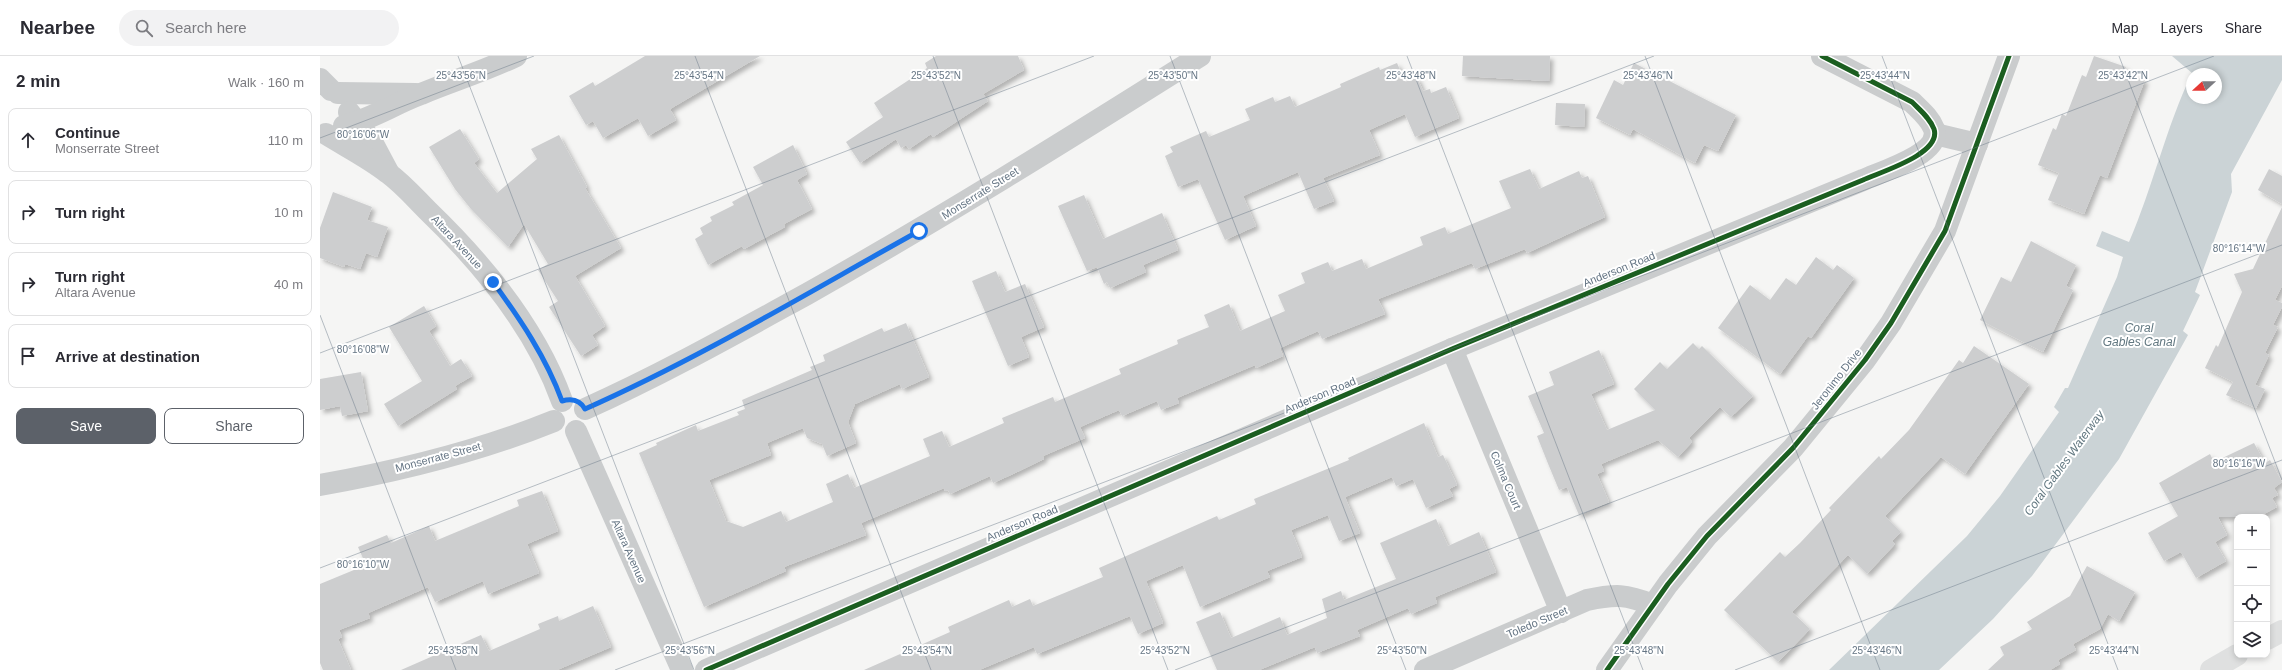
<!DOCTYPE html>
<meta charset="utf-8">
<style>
body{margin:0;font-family:Helvetica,sans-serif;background:#f2f2f3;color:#2b2b33}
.controls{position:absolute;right:12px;bottom:12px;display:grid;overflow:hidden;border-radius:8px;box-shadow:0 2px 6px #0003}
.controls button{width:36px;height:36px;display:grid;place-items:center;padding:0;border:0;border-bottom:1px solid #e1e1e2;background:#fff;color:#2b2b33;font:20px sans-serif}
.compass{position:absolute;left:1866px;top:12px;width:36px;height:36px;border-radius:50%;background:#fff;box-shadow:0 2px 6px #0003;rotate:249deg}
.stop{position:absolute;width:12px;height:12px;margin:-9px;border:3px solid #1a73e8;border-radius:50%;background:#fff}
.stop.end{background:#1a73e8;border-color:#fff;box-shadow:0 1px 4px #0008}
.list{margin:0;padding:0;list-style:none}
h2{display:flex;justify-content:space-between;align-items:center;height:52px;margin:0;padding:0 16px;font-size:17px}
h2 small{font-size:13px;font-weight:400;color:#7c7c81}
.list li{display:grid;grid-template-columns:26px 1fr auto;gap:12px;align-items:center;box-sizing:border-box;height:64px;margin:0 8px 8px;padding:0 8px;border:1px solid #e1e1e2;border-radius:8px}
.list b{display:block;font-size:15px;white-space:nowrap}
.list p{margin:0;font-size:13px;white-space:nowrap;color:#7c7c81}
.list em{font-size:13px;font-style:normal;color:#7c7c81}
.actions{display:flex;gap:8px;padding:12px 16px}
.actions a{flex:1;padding:9px 0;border:1px solid #5c6169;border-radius:8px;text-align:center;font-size:14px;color:#5c6169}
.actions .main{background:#5c6169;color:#fff}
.icon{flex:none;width:22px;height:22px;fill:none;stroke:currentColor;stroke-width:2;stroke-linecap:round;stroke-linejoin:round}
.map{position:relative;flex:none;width:1962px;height:614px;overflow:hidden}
header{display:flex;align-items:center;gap:24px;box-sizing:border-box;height:56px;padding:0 20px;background:#fff;border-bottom:1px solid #e1e1e2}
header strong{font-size:19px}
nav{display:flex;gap:22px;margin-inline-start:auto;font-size:14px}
.search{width:280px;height:36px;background:#f2f2f3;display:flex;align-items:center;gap:10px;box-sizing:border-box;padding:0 14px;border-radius:22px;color:#7c7c81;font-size:15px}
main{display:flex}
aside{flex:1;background:#fff}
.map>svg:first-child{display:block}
</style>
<header>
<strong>Nearbee</strong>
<div class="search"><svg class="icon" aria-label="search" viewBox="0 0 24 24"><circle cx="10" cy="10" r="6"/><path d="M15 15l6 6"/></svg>Search here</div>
<nav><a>Map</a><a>Layers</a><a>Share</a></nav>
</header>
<main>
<aside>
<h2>2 min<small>Walk · 160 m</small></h2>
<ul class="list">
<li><svg class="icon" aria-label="ahead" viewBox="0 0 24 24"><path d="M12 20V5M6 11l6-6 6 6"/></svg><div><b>Continue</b><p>Monserrate Street</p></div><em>110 m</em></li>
<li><svg class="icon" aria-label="right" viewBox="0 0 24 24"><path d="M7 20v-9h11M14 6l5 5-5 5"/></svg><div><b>Turn right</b></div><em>10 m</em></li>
<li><svg class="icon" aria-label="right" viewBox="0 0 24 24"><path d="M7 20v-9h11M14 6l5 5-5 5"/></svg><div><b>Turn right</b><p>Altara Avenue</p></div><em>40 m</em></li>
<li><svg class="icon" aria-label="arrive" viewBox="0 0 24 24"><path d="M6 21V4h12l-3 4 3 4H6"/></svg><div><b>Arrive at destination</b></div></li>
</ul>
<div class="actions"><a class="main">Save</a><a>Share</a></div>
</aside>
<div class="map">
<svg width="1962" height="614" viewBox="0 0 1962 614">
<defs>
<filter id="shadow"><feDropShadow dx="3.5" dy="3.5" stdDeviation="2" flood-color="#0004"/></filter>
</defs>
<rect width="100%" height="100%" fill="#f5f5f4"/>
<path fill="#cbd3d6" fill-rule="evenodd" d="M1852 0H1962V24L1911 118 1912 136 1875 236 1880 239 1863 275 1868 279 1799 403 1712 520 1673 563 1619 614H1509L1647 480 1680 440 1739 356 1734 351 1745 332H1748L1797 221 1803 201 1776 190 1782 175 1809 186C1833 131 1846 71 1872 17ZM1872 18H1896V42H1872Z"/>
<g fill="#cdcecf" filter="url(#shadow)">
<path d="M325 0H440L350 53 356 64 328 80 318 62 283 82 273 65 266 69 249 40 273 26 275 30Z"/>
<path d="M616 0H698L704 14 663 38 668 45 613 81 611 78 589 93 586 89 581 92 576 83 540 107 526 86 563 61 554 47 607 12 605 7Z"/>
<path d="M1143 0H1230L1229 25 1142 20Z"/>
<path d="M1774 0 1806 11 1804 16 1825 24 1787 122 1780 119 1764 158 1728 144 1739 117 1718 109 1733 72 1736 74 1742 58 1746 60 1762 19 1766 21Z"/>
<path d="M1077 7 1085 26 1097 21 1103 35 1110 33 1111 37 1126 31 1139 62 1095 81 1085 58 1049 74 1060 99 1003 122 1014 145 994 153 978 116 923 140 936 170 905 184 878 123 858 131 845 100 853 96 850 91 886 75 889 81 930 64 925 53 953 41 955 46 970 40 975 51 1021 31 1020 28 1059 11 1060 14Z"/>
<path d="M1314 7 1416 59 1398 95 1384 89 1375 107 1313 73 1310 79 1276 62 1294 24 1303 29Z"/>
<path d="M1236 47 1265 48 1264 71 1235 69Z"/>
<path d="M140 73 159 103 154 107 177 137 217 103 211 93 239 79 267 131 265 132 301 192 255 220 285 270 272 279 278 289 261 300 229 251 238 245 218 214 228 208 204 168 188 191 151 153 135 133 109 91Z"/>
<path d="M473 89 487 118 477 124 492 153 464 168 465 171 424 193 422 190 388 209 375 183 383 178 380 172 392 165 390 161 414 149 412 146 443 129 433 111Z"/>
<path d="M1210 113 1219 133 1259 115 1262 122 1268 120 1285 161 1207 197 1205 193 1155 213 1152 207 1058 243 1065 258 1002 283 998 275 960 292 963 300 936 312 935 309 857 342 859 347 841 354 837 345 802 360 799 354 760 371 765 382 723 400 724 403 693 418 673 427 670 420 630 438 628 434 625 435 624 432 541 467 546 479 464 511 466 515 384 551 319 397 337 389 336 387 376 369 378 375 419 359 417 356 425 353 422 344 492 314 490 311 505 305 503 299 562 272 564 276 586 267 609 321 582 333 580 328 535 348 528 366 536 387 507 400 502 388 487 382 483 372 447 387 451 399 389 424 406 465 423 471 461 455 466 466 513 446 506 428 528 418 534 432 610 400 603 383 622 375 629 391 684 367 682 362 733 341 735 346 801 318 799 313 858 288 857 284 889 271 884 259 909 248 920 275 965 255 958 239 985 227 981 217 1008 206 1012 215 1042 203 1046 213 1103 189 1100 181 1125 171 1128 178 1191 152 1179 125Z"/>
<path d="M1949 113 1962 120V148L1938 134Z"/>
<path d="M13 136 52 151 47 164 68 171 57 201 46 197 40 213 25 208 24 211 0 202V172Z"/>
<path d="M764 139 783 183 842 157 858 194 823 209 826 216 790 232 787 226 784 228 777 211 767 215 738 150Z"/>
<path d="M1962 151V230L1955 244 1962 247V251L1953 269 1958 271 1945 297 1949 299 1935 329 1945 333 1936 352 1906 339 1913 326 1885 312 1896 289 1898 291 1922 236 1914 218 1933 213Z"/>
<path d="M1711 185 1756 209 1746 230 1753 234 1723 296 1660 264 1681 221 1691 226Z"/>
<path d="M1496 201 1513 214 1517 209 1534 222 1491 282 1488 280 1460 318 1398 272 1430 229 1450 244 1466 222 1476 229Z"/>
<path d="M676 215 685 236 705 228 724 271 701 281 709 301 688 310 652 225Z"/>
<path d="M104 250 116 270 109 275 130 310 141 303 152 320 135 330 137 333 78 370 64 348 102 325 69 271Z"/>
<path d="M1373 287 1379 293 1382 290 1433 340 1411 361 1400 351 1369 382 1372 386 1358 401 1338 384 1281 408 1284 415 1277 418 1289 446 1259 459 1247 431 1239 434 1229 410 1217 380 1224 377 1208 340 1234 329 1229 316 1279 294 1294 328 1271 338 1287 374 1335 354 1314 333 1340 306 1347 313Z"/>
<path d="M1654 290 1709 328 1645 418 1621 401 1565 460 1581 476 1572 485 1575 488 1547 518 1528 499 1472 556 1490 573 1458 606 1404 554 1460 496 1465 501 1480 487 1511 454 1509 452 1559 400 1561 403 1589 374 1639 304 1643 307Z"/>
<path d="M41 316 48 355 22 360 20 350 0 354V323Z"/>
<path d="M1104 367 1118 401 1123 399 1137 429 1129 433 1133 440 1106 452 1093 423 1076 430 1072 421 1025 441 1040 477 1019 485 1008 459 971 474 982 501 947 515 950 521 880 551 863 509 826 525 843 567 818 578 810 560 717 598 714 591 659 614H544L630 576 628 571 689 544 692 551 710 543 713 550 783 521 779 512 897 460 899 464 936 448 934 443 1029 404 1028 402Z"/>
<path d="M1934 387 1945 407 1950 404 1962 426 1954 432 1958 439 1952 442 1957 451 1938 461H1898L1907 479 1895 486 1906 505 1876 522 1861 496 1844 505 1828 477 1858 460 1839 427 1890 398 1894 406Z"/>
<path d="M222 435 238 475 207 488 219 517 168 538 163 525 115 546 108 531 48 557 50 562 19 574 22 581 18 583 31 614H3L0 607V528L46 509 38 491 67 479 71 487 109 470 115 485 199 450 197 444Z"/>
<path d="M1116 463 1128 490 1159 476 1176 516 1115 541 1117 547 1091 558 1088 552 1037 574 1040 580 997 597 995 591 939 614H897L876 566 900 556 911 582 960 561 967 579 1007 562 1002 543 1021 535 1024 544 1076 523 1060 487Z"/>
<path d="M1767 510 1815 536 1799 565 1788 558 1780 573 1753 588 1756 594 1738 604 1740 608 1730 614H1668L1684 599 1680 591 1712 573 1707 566 1750 540Z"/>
<path d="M273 550 291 591 237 614H81L161 579 169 595 220 573 218 568 238 560 239 565Z"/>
</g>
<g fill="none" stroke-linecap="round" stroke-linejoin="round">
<g stroke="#cacccd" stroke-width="22">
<path d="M0 23 11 34"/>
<path d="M18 37 96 38"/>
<path d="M29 56 51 84 68 116"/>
<path d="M24 70C52 63 74 48 101 38 132 25 165 15 196 0"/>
<path d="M6 78C27 91 49 102 68 117 83 128 95 142 108 155 163 208 216 272 242 345"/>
<path d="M1615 78 1657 88"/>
<path d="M1132 293 1241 556"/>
<path d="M265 353C341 319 414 278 487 238 620 163 750 82 880 0"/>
<path d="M256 375 362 614"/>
<path d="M0 429C79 415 160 395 234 365"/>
<path d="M386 614 1132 293 1543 124C1560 116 1622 98 1614 73 1610 62 1600 54 1592 46L1502 0"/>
<path d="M1105 614 1267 544C1295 538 1306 538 1333 549"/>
<path d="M1287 614 1348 528 1387 480 1473 392 1545 304 1571 267 1625 175 1689 0"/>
</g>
<g stroke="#dfe0e0" stroke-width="22">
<path d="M1947 583 1962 575"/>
<path d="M1891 614 1917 599"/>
</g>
<g stroke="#fff" stroke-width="8">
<g id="cycleway">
<path d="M386 614 1132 293 1543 124C1560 116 1622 98 1614 73 1610 62 1600 54 1592 46L1502 0"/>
<path d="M1287 614 1348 528 1387 480 1473 392 1545 304 1571 267 1625 175 1689 0"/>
</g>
</g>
<use href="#cycleway" stroke="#1b5e20" stroke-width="5"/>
</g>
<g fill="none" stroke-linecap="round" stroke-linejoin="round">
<path stroke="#1a73e8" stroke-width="5" d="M173 226C200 263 226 301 242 345 252 342 260 344 265 353 380 302 489 236 599 175"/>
</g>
<path fill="none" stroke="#657584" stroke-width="1" stroke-opacity="0.45" d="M138 0 374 614M375 0 611 614M613 0 848 614M850 0 1086 614M1087 0 1323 614M1325 0 1560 614M1562 0 1798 614M1799 0 1962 424M0 82 214 0M0 259 136 614M0 297 774 0M0 512 1334 0M295 614 1894 0M855 614 1962 189M1415 614 1962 404"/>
<g text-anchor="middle" stroke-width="4" stroke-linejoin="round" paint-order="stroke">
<g font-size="11" fill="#657584" stroke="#fff">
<text transform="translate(660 137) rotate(-32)" y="4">Monserrate Street</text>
<text transform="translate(137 186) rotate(47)" y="4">Altara Avenue</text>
<text transform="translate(1299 213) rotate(-22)" y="4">Anderson Road</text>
<text transform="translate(1516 323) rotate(-52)" y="4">Jeronimo Drive</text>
<text transform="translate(1000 339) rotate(-23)" y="4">Anderson Road</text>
<text transform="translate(118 401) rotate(-15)" y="4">Monserrate Street</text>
<text transform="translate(1186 424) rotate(67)" y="4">Colma Court</text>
<text transform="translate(702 467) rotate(-23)" y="4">Anderson Road</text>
<text transform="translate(309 495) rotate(66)" y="4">Altara Avenue</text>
<text transform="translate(1217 566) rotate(-23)" y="4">Toledo Street</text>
</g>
<g font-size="12" font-style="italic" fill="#617780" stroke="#fff">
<text x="1819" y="276">Coral<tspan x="1819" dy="14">Gables Canal</tspan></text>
<text transform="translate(1744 407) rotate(-54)" y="4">Coral Gables Waterway</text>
</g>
</g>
<g font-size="10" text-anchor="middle" fill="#657584" stroke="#fff" stroke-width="4" stroke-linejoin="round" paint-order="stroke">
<text x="1091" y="23">25°43'48"N</text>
<text x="141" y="23">25°43'56"N</text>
<text x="379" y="23">25°43'54"N</text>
<text x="616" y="23">25°43'52"N</text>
<text x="853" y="23">25°43'50"N</text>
<text x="1328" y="23">25°43'46"N</text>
<text x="1565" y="23">25°43'44"N</text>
<text x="1803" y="23">25°43'42"N</text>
<text x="43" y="82">80°16'06"W</text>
<text x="1919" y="196">80°16'14"W</text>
<text x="43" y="297">80°16'08"W</text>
<text x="1919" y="411">80°16'16"W</text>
<text x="43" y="512">80°16'10"W</text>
<text x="133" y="598">25°43'58"N</text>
<text x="370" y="598">25°43'56"N</text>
<text x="607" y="598">25°43'54"N</text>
<text x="845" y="598">25°43'52"N</text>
<text x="1082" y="598">25°43'50"N</text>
<text x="1319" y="598">25°43'48"N</text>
<text x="1557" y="598">25°43'46"N</text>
<text x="1794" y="598">25°43'44"N</text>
</g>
</svg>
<div class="controls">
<button>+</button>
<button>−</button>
<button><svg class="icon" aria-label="locate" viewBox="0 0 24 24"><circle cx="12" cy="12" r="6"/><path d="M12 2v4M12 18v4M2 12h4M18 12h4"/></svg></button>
<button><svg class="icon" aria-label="layers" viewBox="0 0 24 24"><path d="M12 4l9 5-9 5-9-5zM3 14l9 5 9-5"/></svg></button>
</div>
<svg class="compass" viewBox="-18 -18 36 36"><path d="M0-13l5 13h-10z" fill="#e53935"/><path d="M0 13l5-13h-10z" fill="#7c7c81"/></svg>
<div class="stop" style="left:599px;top:175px"></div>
<div class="stop end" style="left:173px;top:226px"></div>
</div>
</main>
